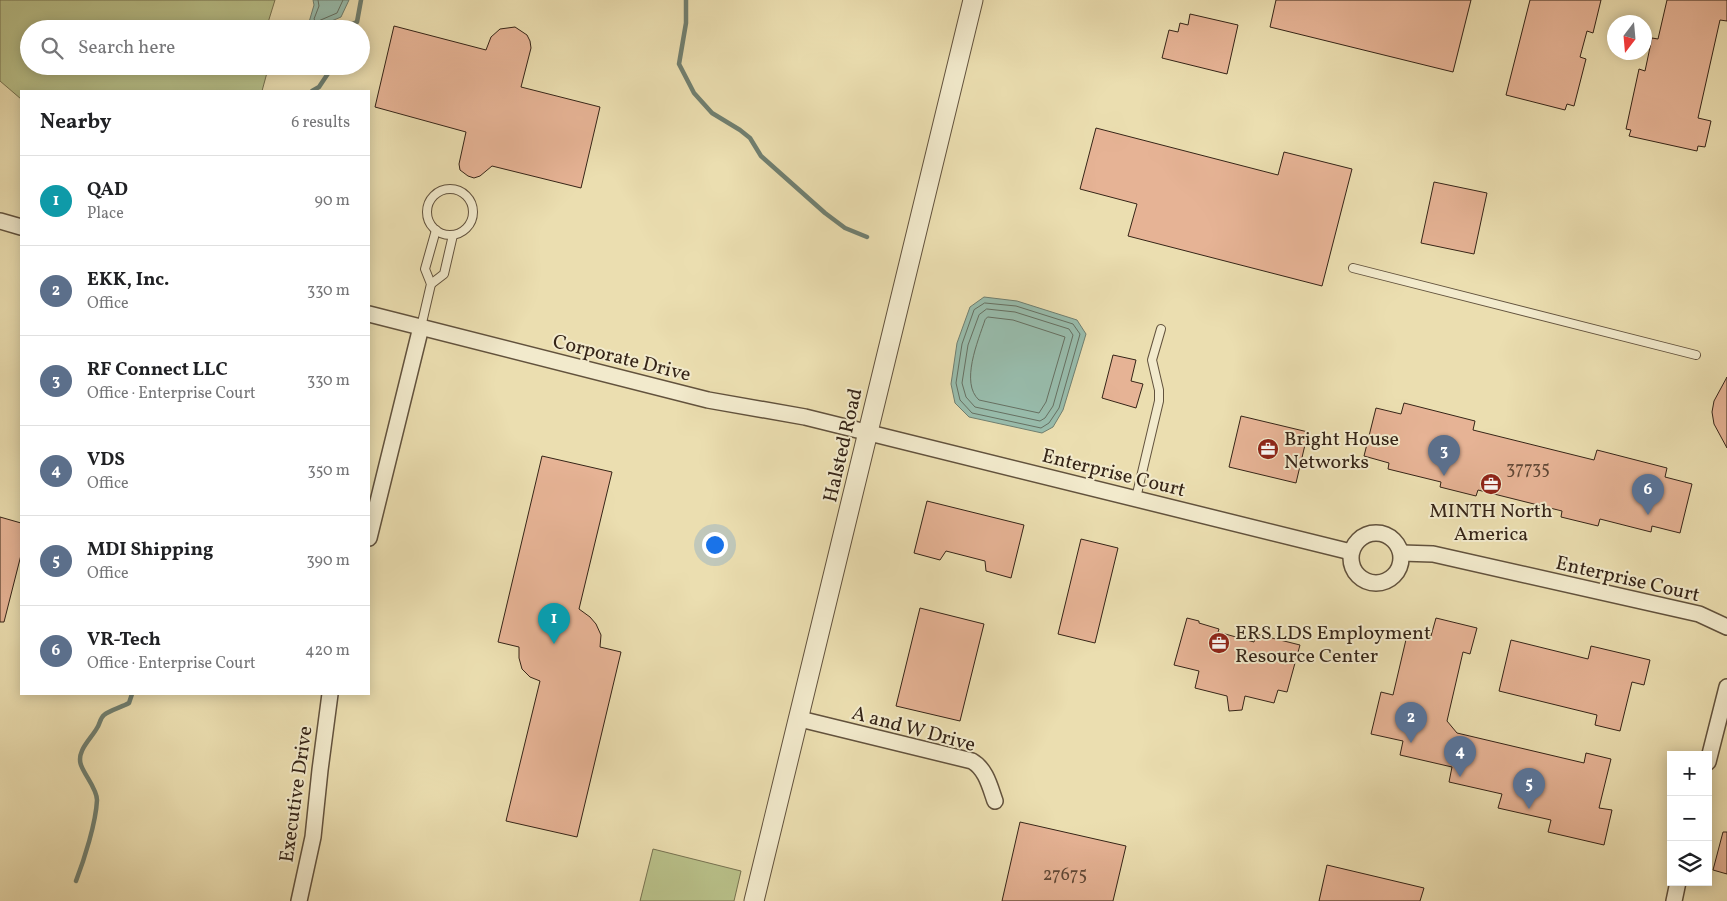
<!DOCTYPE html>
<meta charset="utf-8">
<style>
body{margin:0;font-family:Vollkorn,serif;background:#f6f6f6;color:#202124}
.controls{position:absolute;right:15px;bottom:15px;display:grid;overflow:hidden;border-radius:0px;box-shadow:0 2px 12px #0003}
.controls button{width:45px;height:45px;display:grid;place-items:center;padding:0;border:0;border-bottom:1px solid #e0e0e0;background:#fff;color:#202124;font:25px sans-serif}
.compass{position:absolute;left:1607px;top:15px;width:45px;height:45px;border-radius:50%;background:#fff;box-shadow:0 2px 12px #0003;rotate:196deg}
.you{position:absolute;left:714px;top:544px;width:18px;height:18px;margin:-12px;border:4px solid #fff;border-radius:50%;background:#1a73e8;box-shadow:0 0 0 8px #1a73e833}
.badge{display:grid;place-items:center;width:32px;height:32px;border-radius:50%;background:#0b8043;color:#fff;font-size:16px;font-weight:700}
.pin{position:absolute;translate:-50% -41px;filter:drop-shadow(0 1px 2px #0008)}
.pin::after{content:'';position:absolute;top:26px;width:18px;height:15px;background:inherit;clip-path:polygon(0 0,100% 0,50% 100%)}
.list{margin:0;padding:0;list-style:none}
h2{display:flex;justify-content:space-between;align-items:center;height:65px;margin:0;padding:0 20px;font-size:21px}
h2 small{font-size:16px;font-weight:400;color:#757577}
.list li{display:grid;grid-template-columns:32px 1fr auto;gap:15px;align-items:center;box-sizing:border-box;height:90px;padding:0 20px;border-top:1px solid #e0e0e0}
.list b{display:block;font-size:19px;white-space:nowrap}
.list p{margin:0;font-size:16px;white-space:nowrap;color:#757577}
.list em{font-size:16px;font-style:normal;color:#757577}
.icon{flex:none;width:28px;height:28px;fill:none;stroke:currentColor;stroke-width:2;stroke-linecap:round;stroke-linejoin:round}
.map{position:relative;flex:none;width:1727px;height:901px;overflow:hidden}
.search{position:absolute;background:#fff;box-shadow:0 2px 12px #0003;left:20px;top:20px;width:350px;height:55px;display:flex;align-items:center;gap:12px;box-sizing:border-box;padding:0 18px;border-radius:28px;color:#757577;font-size:19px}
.panel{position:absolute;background:#fff;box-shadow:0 2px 12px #0003;left:20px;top:90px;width:350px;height:605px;border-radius:0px}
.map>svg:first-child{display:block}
</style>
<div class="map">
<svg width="1727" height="901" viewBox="0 0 1727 901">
<rect width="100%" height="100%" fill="#ebdeb0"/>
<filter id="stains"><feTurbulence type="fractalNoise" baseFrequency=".004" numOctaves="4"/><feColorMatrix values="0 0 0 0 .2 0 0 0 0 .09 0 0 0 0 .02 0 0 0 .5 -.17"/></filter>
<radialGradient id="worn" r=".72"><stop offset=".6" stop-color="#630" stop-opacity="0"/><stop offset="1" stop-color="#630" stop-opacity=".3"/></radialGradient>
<g fill="#b9c18a" stroke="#777250">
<path d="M0 0H275L266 29H29V66H267L268 69 262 91H21V99L0 81Z"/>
<path d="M653 849 741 871 734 901H640Z"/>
</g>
<g fill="#98bcac" stroke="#707f70">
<path d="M313 0H349L341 17 322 25 320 29H307L314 5Z"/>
<path d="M984 297 1017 301 1077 320 1086 334 1063 410 1053 427 1042 433 969 417 955 403 951 384 957 343 970 307Z"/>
</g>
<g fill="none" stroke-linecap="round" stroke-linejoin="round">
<g stroke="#667062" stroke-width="1">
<path d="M318 0 319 6 314 19 316 22 337 13 343 0"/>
<path d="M985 303 1016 306 1073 324 1080 334 1059 408 1049 423 1041 428 972 413 960 400 956 383 962 344 974 310Z"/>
<path d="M987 309 1015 312 1069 329 1073 335 1053 406 1045 418 1040 421 975 407 966 397 962 383 968 345 979 315Z"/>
<path d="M988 317 1013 320 1065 337 1046 402 1039 413 979 400C960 383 978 341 985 320Z"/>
</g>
<g stroke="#707f70" stroke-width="4.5">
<path d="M686 0V23L679 64 694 93 712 113 740 130 750 138 761 156 825 213 845 228 867 237"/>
<path d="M339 29 357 22 361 0"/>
<path d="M312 91 319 87 333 66"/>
<path d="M76 881C84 860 96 823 97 800 97 789 85 776 81 765 76 751 91 739 97 728 100 724 100 718 104 715 110 710 122 707 129 703L132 694"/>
</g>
</g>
<g fill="#e6b395" stroke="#352417">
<path d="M1276 0H1471L1453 72 1270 27Z"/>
<path d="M1530 0H1601L1593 33 1587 31 1580 57 1586 59 1574 106 1567 104 1565 110 1506 95Z"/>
<path d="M1667 0H1727V21L1720 20 1698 118 1711 121 1705 147 1698 146 1697 151 1629 136 1631 130 1626 129 1639 69 1645 71 1652 38 1658 39Z"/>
<path d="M1190 14 1238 25 1227 74 1162 58 1169 30 1178 32 1180 23 1188 25Z"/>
<path d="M394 26 486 50 491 37 500 29 515 27 527 35 530 41 531 48 521 87 600 107 581 188 492 166 480 176 474 178 468 176 460 170 459 164 466 132 375 107Z"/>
<path d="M1096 128 1278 175 1284 152 1352 169 1322 286 1128 236 1137 204 1080 189Z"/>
<path d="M1434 182 1487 193 1474 254 1421 243Z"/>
<path d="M1113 355 1136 360 1131 381 1143 384 1136 408 1102 398Z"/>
<path d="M1727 377V448L1714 424 1712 412 1714 401Z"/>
<path d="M1404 403 1475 421 1473 430 1594 460 1597 450 1667 468 1665 477 1692 484 1680 533 1652 526 1651 532 1600 519 1598 526 1561 517 1562 511 1478 490 1476 496 1440 487 1441 482 1388 469 1389 463 1364 456 1376 408 1401 414Z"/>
<path d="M1241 416 1308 432 1296 483 1229 467Z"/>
<path d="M542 456 612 472 579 609 590 617 596 624 601 635 600 647 621 652 577 837 506 821 540 681 530 677 522 669 519 658V647L498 642Z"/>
<path d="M927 501 1024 525 1011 578 986 571 985 561 946 551 940 560 914 553Z"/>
<path d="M0 517 21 523V555L4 622H0Z"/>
<path d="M1081 539 1118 548 1095 643 1058 634Z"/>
<path d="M920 608 984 624 960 721 896 706Z"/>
<path d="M1187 618 1199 621V623L1219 629 1218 632 1254 642 1256 634 1300 645 1287 692 1278 690 1274 703 1245 696 1242 710 1229 711 1227 696 1195 688 1199 671 1174 665Z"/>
<path d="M1436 618 1477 628 1470 654 1463 652 1447 721 1457 733 1584 763 1586 753 1611 759 1599 808 1612 810 1604 845 1548 832 1551 820 1498 808 1502 794 1449 782 1452 767 1400 755 1403 741 1371 734 1381 692 1393 695 1408 631 1431 636Z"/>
<path d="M1511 640 1588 659 1591 646 1650 660 1644 685 1632 682 1620 731 1595 725 1597 715 1499 691Z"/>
<path d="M1020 822 1126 846 1113 901H1002Z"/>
<path d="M1723 832H1727V874L1713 870Z"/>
<path d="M1327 865 1424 888 1420 901H1319Z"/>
</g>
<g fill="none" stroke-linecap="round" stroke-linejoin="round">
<g stroke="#62523d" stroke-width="10">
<g id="service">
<circle cx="450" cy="212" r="23"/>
<path d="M1353 268 1696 355"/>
<path d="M431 284 444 274 453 235"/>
<path d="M421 327 431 284 425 269 436 230"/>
<path d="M1136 498 1159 401V390L1152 360 1161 329"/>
</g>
</g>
<g stroke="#62523d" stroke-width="18">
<g id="minor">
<path d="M0 221 21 227"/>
<path d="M369 314 708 400 805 417 1351 552"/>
<circle cx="1376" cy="558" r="25"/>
<path d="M369 538 421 327"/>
<path d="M1401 553 1433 554 1699 614 1727 627"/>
<path d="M800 719 972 761C986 769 990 787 995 801"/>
<path d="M1708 762 1727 687"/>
<path d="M299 901 313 837 320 770 330 694"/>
<path d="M1674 901 1678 882"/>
</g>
</g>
<g stroke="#62523d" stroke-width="21">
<path id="tertiary" d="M754 901 973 0"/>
</g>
<use href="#service" stroke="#f2eacc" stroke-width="8"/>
<use href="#minor" stroke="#f2eacc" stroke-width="15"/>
<use href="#tertiary" stroke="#f2eacc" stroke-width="19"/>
</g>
<defs>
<g id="office-disc" transform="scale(1.125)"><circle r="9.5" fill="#8f2418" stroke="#f2eacc"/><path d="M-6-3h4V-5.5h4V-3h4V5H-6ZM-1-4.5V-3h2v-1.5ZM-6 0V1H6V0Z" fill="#fff"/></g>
</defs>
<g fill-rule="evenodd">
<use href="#office-disc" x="1268" y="449"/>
<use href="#office-disc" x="1491" y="484"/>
<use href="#office-disc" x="1219" y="643"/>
</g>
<g text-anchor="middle" stroke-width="4" stroke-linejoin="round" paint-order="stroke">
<g font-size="18" fill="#614836">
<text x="1528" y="474">37735</text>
<text x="1065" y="880">27675</text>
</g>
<g font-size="20" fill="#352417" stroke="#f2eacc">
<text transform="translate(622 357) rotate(14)" y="7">Corporate Drive</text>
<text transform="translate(842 445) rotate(-77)" y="7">Halsted Road</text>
<text transform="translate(1114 472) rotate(14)" y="7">Enterprise Court</text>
<text transform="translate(1628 578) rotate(13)" y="7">Enterprise Court</text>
<text transform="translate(914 728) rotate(15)" y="7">A and W Drive</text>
<text transform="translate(295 794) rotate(-82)" y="7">Executive Drive</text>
</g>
<g font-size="20" fill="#352417" stroke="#f2eacc" text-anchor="start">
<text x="1284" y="445">Bright House<tspan x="1284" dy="23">Networks</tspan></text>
<text x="1491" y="517" text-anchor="middle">MINTH North<tspan x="1491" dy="23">America</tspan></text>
<text x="1235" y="639">ERS LDS Employment<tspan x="1235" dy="23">Resource Center</tspan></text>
</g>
</g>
<rect width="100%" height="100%" filter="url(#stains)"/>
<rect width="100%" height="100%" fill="url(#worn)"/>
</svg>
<div class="controls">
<button>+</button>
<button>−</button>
<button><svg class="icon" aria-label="layers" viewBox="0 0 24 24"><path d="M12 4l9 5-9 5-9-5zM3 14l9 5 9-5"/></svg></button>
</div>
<svg class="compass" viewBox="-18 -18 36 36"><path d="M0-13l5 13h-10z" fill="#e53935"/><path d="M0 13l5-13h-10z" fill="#757577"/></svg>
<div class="you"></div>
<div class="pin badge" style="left:554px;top:644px;background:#0f9aa8">1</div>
<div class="pin badge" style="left:1411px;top:743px;background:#5c6f8a">2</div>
<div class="pin badge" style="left:1444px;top:476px;background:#5c6f8a">3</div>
<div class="pin badge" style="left:1460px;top:777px;background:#5c6f8a">4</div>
<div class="pin badge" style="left:1529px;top:809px;background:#5c6f8a">5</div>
<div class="pin badge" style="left:1648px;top:515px;background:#5c6f8a">6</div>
<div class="search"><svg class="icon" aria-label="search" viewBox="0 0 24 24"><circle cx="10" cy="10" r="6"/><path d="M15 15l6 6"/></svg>Search here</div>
<section class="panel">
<h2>Nearby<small>6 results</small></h2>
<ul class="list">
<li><span class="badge" style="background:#0f9aa8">1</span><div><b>QAD</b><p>Place</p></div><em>90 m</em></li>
<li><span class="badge" style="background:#5c6f8a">2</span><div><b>EKK, Inc.</b><p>Office</p></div><em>330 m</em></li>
<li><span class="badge" style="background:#5c6f8a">3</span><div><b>RF Connect LLC</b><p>Office · Enterprise Court</p></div><em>330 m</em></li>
<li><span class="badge" style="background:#5c6f8a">4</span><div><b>VDS</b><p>Office</p></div><em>350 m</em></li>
<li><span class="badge" style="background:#5c6f8a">5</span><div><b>MDI Shipping</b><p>Office</p></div><em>390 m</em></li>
<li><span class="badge" style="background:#5c6f8a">6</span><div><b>VR-Tech</b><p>Office · Enterprise Court</p></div><em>420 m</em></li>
</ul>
</section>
</div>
